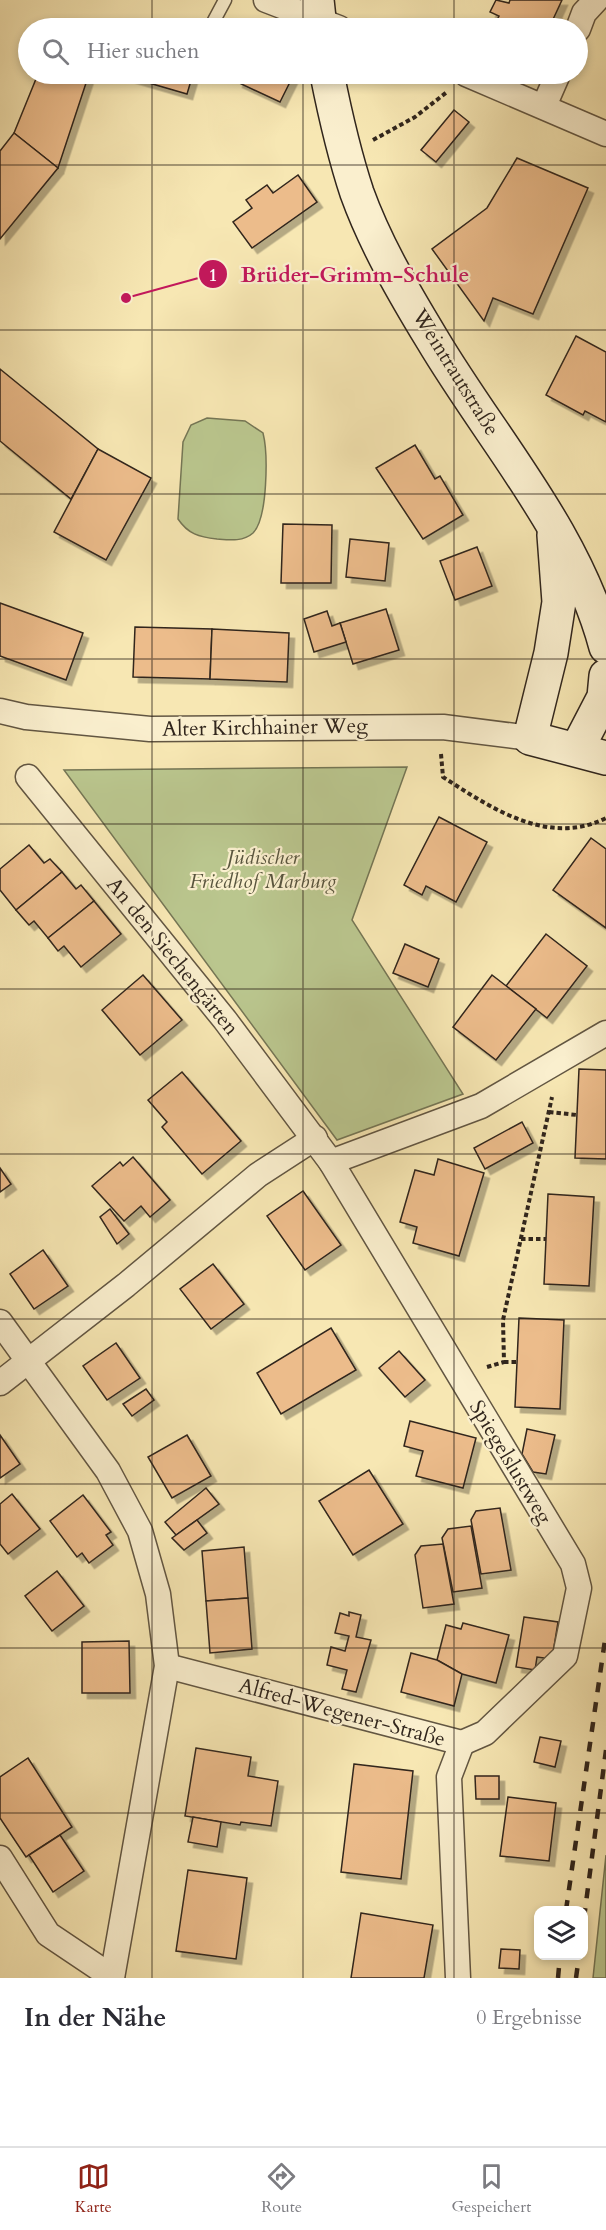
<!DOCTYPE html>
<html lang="de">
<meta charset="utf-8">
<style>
body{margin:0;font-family:Cardo,serif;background:#f2f2f3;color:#2b2b33}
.controls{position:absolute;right:18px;bottom:18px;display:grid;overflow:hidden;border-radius:12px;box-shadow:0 3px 9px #0003}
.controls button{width:54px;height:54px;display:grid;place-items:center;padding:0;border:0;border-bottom:2px solid #e1e1e2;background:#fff;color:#2b2b33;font:30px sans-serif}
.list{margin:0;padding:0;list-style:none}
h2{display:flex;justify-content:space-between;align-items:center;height:78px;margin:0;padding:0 24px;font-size:26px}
h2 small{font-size:20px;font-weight:400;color:#7c7c81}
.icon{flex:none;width:33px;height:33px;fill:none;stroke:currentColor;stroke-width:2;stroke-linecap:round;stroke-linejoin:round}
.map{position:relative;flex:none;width:606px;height:1978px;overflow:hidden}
.search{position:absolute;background:#fff;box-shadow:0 3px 9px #0003;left:18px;right:18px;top:18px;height:66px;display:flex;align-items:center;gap:15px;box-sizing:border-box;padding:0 21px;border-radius:33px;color:#7c7c81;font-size:22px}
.sheet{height:168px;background:#fff}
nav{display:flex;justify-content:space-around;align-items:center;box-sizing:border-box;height:84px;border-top:2px solid #e1e1e2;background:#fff;font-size:16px;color:#7c7c81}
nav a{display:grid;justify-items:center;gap:3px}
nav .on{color:#8f2418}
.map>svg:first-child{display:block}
</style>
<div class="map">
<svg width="606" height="1978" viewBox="0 0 606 1978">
<defs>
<filter id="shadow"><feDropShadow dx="5.5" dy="5.5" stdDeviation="0" flood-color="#0004"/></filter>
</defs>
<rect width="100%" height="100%" fill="#f7e7b3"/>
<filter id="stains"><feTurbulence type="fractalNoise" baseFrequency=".00333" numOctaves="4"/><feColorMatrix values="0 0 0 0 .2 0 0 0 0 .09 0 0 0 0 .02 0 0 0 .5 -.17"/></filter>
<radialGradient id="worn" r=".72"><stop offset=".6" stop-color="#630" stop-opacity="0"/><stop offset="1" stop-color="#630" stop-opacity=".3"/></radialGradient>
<g fill="#bac68e" stroke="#757655" stroke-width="1.5">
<path d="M207 418 245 421 263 433C268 453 268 518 253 533 243 542 229 540 217 539 199 537 188 534 178 519L183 442 191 425Z"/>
<path d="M407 767 352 920 463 1094 337 1140 64 770Z"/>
<path d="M606 1855V1978H593Z"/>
</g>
<g fill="#ecbc8b" stroke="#30251c" stroke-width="1.5" filter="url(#shadow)">
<path d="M496 0 509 3 510 0H562L549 28H493L499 16 490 12Z"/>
<path d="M58 24 77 28H56Z"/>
<path d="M38 74H89L58 168 14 133Z"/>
<path d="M118 74H193L187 94Z"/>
<path d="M241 74H294L280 102 237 82Z"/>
<path d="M454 110 469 122 436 162 421 150Z"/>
<path d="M14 133 58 168 0 239V151Z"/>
<path d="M517 158 588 188 533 314 493 298 484 321 432 249 487 208Z"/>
<path d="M298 175 317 202 252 248 233 222 252 208 246 200 267 185 273 193Z"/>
<path d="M576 336 606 352V422L585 411 583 415 546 395Z"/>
<path d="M0 369 98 449 71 499 0 441Z"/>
<path d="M415 445 435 479 440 476 463 515 423 539 376 468Z"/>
<path d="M98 449 151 478 106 560 54 532Z"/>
<path d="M283 524 332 525 331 583H281Z"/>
<path d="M350 539 389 543 385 581 346 577Z"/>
<path d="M477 547 492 586 455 600 440 561Z"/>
<path d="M0 603 83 633 66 680 0 656Z"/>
<path d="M386 609 399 650 353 664 340 623Z"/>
<path d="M327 611 332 626 340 623 346 642 314 652 304 619Z"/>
<path d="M135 627 212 629 210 679 133 677Z"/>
<path d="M212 629 289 633 287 682 210 679Z"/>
<path d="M439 817 487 842 456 902 426 886 422 895 404 885Z"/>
<path d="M591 838 606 849V928L553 890Z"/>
<path d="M29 845 44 863 50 859 62 872 16 910 0 890V869Z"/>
<path d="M62 872 76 889 81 885 94 901 48 938 34 921 29 925 16 910Z"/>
<path d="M94 901 121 934 81 967 64 946 58 951 48 938Z"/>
<path d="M546 934 587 966 547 1018 506 986Z"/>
<path d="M405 944 439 959 428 987 393 973Z"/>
<path d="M143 975 182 1020 140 1055 102 1010Z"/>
<path d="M492 975 536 1009 496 1060 453 1027Z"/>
<path d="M579 1069 606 1070V1159L575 1158Z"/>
<path d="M182 1072 241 1141 202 1174 162 1127 167 1122 148 1100Z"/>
<path d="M522 1122 533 1143 485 1169 474 1148Z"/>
<path d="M133 1157 170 1200 150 1217 141 1206 124 1221 92 1186 120 1162 123 1166Z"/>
<path d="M438 1159 484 1173 459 1256 413 1243 417 1227 400 1222 415 1170 434 1175Z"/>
<path d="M0 1168 11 1184 0 1192Z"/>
<path d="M303 1191 341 1245 305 1270 267 1216Z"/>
<path d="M548 1194 594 1197 589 1286 544 1284Z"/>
<path d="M110 1209 129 1234 117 1244 100 1217Z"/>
<path d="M43 1250 68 1286 34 1309 10 1274Z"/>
<path d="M213 1264 244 1304 211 1329 180 1289Z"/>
<path d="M519 1318 564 1320 560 1409 515 1407Z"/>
<path d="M331 1328 356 1370 281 1414 257 1373Z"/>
<path d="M116 1343 140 1378 107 1400 83 1366Z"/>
<path d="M399 1351 425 1380 405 1397 379 1368Z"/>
<path d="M146 1389 154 1400 132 1416 123 1404Z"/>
<path d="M410 1421 476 1438 463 1488 416 1476 423 1451 404 1446Z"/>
<path d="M527 1429 555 1435 546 1474 533 1472 522 1454Z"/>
<path d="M0 1435 20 1464 0 1478Z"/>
<path d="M187 1435 211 1476 172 1498 148 1457Z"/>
<path d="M369 1470 403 1524 353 1555 319 1501Z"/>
<path d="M206 1488 219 1504 176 1535 165 1522Z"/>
<path d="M12 1494 40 1529 8 1554 0 1544V1504Z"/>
<path d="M83 1495 111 1532 106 1535 113 1545 89 1563 82 1553 77 1557 50 1521Z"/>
<path d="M500 1508 511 1570 481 1574 471 1520 476 1511Z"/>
<path d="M197 1520 207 1533 184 1550 172 1538Z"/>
<path d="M471 1526 482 1588 453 1592 442 1538 448 1529Z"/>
<path d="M443 1544 454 1604 423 1608 415 1555 421 1546Z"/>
<path d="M244 1547 248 1598 206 1601 202 1551Z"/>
<path d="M57 1571 84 1606 52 1631 25 1596Z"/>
<path d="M248 1598 252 1649 210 1653 206 1601Z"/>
<path d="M349 1612 361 1615 356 1637 371 1640 356 1692 342 1689 347 1670 327 1665 331 1647 345 1651 349 1636 335 1633 340 1613 349 1616Z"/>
<path d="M524 1617 558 1622 552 1659 537 1657 535 1670 516 1667Z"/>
<path d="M463 1623 509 1635 496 1683 462 1674 437 1660 446 1625 461 1629Z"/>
<path d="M129 1641 130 1693H82V1642Z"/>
<path d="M411 1653 437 1660 462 1674 454 1706 401 1692Z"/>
<path d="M540 1737 561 1741 555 1767 534 1762Z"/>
<path d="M196 1748 251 1757 248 1776 278 1781 271 1826 241 1822 240 1825 185 1816Z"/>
<path d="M28 1758 72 1827 26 1857 0 1818V1777Z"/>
<path d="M354 1764 413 1771 401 1879 341 1872Z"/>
<path d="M475 1776H499V1799H476Z"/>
<path d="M508 1797 556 1803 549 1861 500 1856Z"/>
<path d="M193 1817 221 1822 217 1847 188 1842Z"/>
<path d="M60 1835 84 1871 53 1892 29 1855Z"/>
<path d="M188 1870 247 1878 236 1959 176 1951Z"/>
<path d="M361 1913 433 1925 424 1978H351Z"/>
<path d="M501 1949 520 1950 519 1969 499 1968Z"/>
</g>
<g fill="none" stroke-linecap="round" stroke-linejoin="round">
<g stroke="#625642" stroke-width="15">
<path id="lane" d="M210 28 225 0"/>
</g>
<g stroke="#625642" stroke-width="27">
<g id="street">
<path d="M266 0 339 28"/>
<path d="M578 29 584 13 596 0"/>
<path d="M466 74 606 134"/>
<path d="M544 106 558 74"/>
<path d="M0 711 26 717 150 729 443 727 530 738"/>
<path d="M28 777 225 1020 331 1162 573 1564 579 1588 565 1656 485 1733 462 1743"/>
<path d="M331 1162 481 1106 606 1033"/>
<path d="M0 1322 108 1471 140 1531 158 1594 167 1666 112 1978"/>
<path d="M0 1383 126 1285 258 1175 315 1138"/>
<path d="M167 1666 462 1743 449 1777 458 1978"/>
<path d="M0 1858 48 1934 112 1977"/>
</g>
</g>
<g stroke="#30251c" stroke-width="36">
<g id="secondary">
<path d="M317 0 320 28"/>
<path d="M327 74C335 114 344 154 357 193 375 243 404 293 432 339 492 440 575 531 606 647"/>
<path d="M554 535 559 602 551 653 530 738 606 758"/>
<path d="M577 749 604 697 606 676"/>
</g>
</g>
<g stroke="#30251c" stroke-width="4" stroke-dasharray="4.5 3" stroke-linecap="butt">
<path d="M373 140 415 117 447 92"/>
<path d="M441 754 443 777C491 808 548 847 606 818"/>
<path d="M549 1112 577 1115"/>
<path d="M521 1239H546"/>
<path d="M504 1362H517"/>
<path d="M487 1367 504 1362 503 1320 552 1097"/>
</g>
<use href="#lane" stroke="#faefce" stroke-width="12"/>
<use href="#street" stroke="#faefce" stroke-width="24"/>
<use href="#secondary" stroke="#faefce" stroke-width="33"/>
<g stroke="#30251c" stroke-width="4.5" stroke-dasharray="10 10" stroke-linecap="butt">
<path d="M566 1910 606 1633"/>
<path d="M584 1918 606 1750"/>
<path d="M558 1978 560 1956"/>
<path d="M576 1978 579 1956"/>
</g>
</g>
<path fill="none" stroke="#30251c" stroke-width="1.5" stroke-opacity="0.55" d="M152 0V28M303 0V28M454 0V28M152 74V1978M303 74V1978M454 74V1978M0 165H606M0 330H606M0 494H606M0 659H606M0 824H606M0 989H606M0 1154H606M0 1319H606M0 1484H606M0 1648H606M0 1813H606"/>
<g text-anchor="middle" stroke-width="4.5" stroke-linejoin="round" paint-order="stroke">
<g font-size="21" fill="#30251c" stroke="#faefce">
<text transform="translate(456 372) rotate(58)" y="7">Weintrautstraße</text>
<text transform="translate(265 727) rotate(-1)" y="7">Alter Kirchhainer Weg</text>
<text transform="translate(173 956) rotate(51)" y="7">An den Siechengärten</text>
<text transform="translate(511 1462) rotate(59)" y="7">Spiegelslustweg</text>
<text transform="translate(342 1712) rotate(15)" y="7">Alfred-Wegener-Straße</text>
</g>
<g font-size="21" font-style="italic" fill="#59553e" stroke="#faefce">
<text x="263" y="864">Jüdischer<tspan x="263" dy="24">Friedhof Marburg</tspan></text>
</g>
</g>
<path fill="none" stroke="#c2185b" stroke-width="2" d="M126 298L213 274"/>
<g fill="#c2185b" stroke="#faefce" stroke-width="2">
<circle cx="126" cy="298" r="6"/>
<circle cx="213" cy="274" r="15"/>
</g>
<g font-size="18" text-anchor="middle" font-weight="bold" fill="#fff">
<text x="213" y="281">1</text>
</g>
<g font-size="22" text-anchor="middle" font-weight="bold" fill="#c2185b" stroke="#faefce" stroke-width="4.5" stroke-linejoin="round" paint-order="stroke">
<text x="355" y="282">Brüder-Grimm-Schule</text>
</g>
<rect width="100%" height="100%" filter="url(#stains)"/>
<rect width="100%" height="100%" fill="url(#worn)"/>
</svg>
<div class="controls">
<button><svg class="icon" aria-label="layers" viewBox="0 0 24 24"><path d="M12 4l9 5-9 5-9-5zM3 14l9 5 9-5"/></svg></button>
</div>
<div class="search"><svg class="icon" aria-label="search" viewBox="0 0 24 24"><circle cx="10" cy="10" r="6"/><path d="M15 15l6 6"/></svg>Hier suchen</div>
</div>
<section class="sheet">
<h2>In der Nähe<small>0 Ergebnisse</small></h2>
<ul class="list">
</ul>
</section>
<nav>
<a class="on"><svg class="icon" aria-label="map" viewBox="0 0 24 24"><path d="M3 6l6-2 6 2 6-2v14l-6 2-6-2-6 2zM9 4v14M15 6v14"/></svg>Karte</a>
<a><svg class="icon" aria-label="directions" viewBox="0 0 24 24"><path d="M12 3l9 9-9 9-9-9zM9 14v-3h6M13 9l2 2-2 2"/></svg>Route</a>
<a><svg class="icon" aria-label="saved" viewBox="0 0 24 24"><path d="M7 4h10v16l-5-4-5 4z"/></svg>Gespeichert</a>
</nav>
